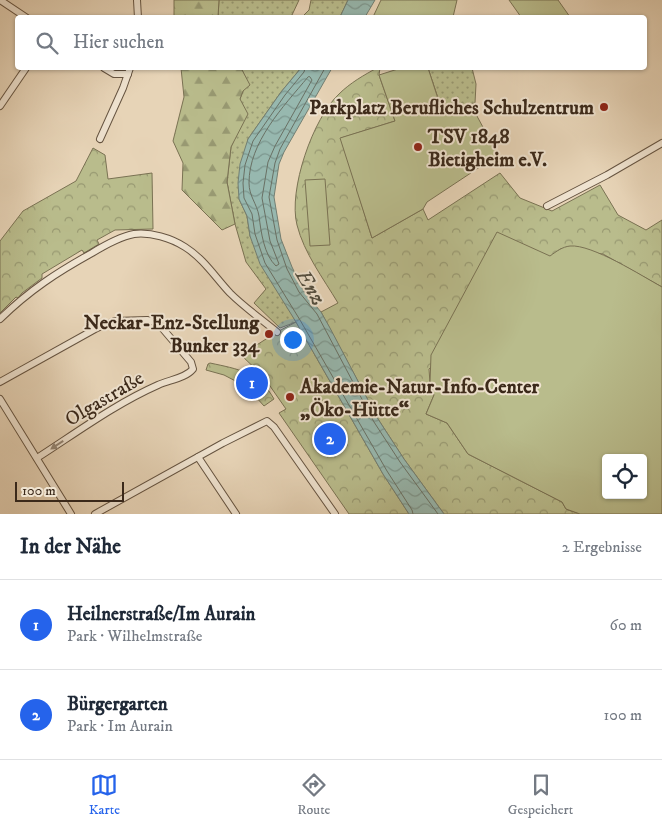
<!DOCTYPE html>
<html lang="de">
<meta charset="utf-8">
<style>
body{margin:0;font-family:"IM FELL DW Pica",serif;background:#f6f6f7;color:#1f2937}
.controls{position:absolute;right:15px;bottom:15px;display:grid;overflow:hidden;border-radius:5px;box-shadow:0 1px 4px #0004}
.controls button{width:45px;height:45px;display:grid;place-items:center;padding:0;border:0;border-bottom:1px solid #e0e1e3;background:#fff;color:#1f2937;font:25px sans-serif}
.scale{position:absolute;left:15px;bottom:12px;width:109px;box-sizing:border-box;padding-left:5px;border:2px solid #3b291a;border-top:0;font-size:14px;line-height:18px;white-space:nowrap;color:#3b291a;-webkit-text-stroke:4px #efe3d0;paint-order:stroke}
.you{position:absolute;left:292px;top:339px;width:18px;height:18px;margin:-12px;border:4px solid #fff;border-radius:50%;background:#1a73e8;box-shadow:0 0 0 8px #1a73e833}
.badge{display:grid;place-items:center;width:32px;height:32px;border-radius:50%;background:#2563eb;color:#fff;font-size:16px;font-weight:700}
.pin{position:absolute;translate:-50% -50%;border:2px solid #fff;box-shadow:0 1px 5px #0006}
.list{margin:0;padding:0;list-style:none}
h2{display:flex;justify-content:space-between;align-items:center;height:65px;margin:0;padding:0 20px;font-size:21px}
h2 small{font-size:16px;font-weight:400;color:#747a83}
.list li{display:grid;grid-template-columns:32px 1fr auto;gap:15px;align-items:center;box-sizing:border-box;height:90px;padding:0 20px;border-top:1px solid #e0e1e3}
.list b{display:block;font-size:19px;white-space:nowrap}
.list p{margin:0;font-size:16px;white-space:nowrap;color:#747a83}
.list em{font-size:16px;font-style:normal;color:#747a83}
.icon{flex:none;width:28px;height:28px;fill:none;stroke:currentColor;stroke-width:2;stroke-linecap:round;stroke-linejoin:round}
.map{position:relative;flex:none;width:662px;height:514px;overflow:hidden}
.search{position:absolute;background:#fff;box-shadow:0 1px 4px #0004;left:15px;right:15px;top:15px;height:55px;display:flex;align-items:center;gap:12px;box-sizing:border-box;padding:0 18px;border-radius:5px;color:#747a83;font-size:19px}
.sheet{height:245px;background:#fff}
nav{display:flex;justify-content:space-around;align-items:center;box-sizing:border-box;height:70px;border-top:1px solid #e0e1e3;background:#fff;font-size:14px;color:#747a83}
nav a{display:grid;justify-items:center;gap:2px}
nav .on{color:#2563eb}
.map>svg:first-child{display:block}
</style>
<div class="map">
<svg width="662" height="514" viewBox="0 0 662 514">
<defs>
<pattern id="grass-dots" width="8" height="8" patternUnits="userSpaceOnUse" patternTransform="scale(1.25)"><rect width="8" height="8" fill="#b9bc8c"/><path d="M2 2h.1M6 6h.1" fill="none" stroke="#989972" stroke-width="1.8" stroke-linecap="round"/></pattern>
<pattern id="forest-firs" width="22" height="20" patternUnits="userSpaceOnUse" patternTransform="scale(1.25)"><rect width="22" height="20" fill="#b9bc8c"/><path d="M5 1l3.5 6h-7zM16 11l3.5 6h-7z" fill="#989972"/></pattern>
<pattern id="park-crowns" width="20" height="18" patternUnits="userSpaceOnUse" patternTransform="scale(1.25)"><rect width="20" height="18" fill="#b9bc8c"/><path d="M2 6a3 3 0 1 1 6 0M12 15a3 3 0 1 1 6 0" fill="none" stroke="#989972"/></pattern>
<pattern id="water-waves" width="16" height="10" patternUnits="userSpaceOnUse" patternTransform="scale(1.25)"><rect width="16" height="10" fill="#97b8af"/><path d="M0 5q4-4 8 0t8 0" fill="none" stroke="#7c968e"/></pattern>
</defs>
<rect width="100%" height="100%" fill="#e7d4b7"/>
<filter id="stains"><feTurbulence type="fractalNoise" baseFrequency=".004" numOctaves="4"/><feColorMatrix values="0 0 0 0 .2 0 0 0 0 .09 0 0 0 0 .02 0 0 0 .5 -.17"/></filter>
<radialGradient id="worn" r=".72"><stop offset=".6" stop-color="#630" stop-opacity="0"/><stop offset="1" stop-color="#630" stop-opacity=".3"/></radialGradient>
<g fill="url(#grass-dots)" stroke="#7a7253">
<path d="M219 0H299L292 15 289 17 218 18Z"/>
<path d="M311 0H348L340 17 301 18 309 10Z"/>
<path d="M241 68H301L281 92 248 139 239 199 247 216 250 236 296 322 280 328 254 303 266 289 246 262 235 224 227 182 231 147 237 132 240 99 243 91 249 85Z"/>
<path d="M428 68H472L476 84 475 103 443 113Z"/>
</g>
<g fill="url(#forest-firs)" stroke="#7a7253">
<path d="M174 0H219L218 17H174Z"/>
<path d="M181 68H241L250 85 243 91 240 99 248 114 231 147 227 182 235 224 222 230 182 190 183 163 173 141 184 97Z"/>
</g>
<g fill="url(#park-crowns)" stroke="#7a7253">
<path d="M377 68H380L379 75 395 121 341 138 372 238 423 209 428 220 500 173 520 198 552 211 600 185 618 215 646 230 662 220V287L603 254 560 249 429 369 430 383 434 395 426 414 447 423 468 454 562 502 566 509 580 514H444L404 459 378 419 321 312 338 303C323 278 304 253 297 225 288 190 313 118 339 94 350 83 364 75 377 68Z"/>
<path d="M93 148 105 155 108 179 152 173 153 229 115 230 97 240 99 244 84 253 82 250 42 274V278L22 293 18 298 16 297 0 313V241L23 211 76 181Z"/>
<path d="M296 322 383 474 409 514H349L279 413 286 409 263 376 241 355 277 332Z"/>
<path d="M210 363C238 369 259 372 274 399L264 406 247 387 224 375 206 370 208 364Z"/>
</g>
<g fill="#b9bc8c" stroke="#7a7253" fill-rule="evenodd">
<path d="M381 0H457L453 17H373Z"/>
<path d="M509 0H558L570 17H521Z"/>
<path d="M401 68H428L443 114 471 105 498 155 427 202 423 209 372 238 340 138 395 121 379 75Z"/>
<path d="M325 179 330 245 310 246 305 180Z"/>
<path d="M497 232 550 256C557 251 562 247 570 246 592 244 642 276 662 287V514H580L566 509 562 502 468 454 447 423 426 414 434 395 430 383 431 355ZM606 458H643V495H606Z"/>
</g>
<g fill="url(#water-waves)" stroke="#727f73">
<path d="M348 0H375L365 17H340Z"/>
<path d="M301 68H332L284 152 279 164 274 197 281 239 292 267 303 290 321 312 330 328 378 419 404 459 444 514H409L383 474 296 322 260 264 250 236 247 216 239 199 238 183 240 164 248 139 281 92Z"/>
</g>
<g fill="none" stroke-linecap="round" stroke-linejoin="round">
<g stroke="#697064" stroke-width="1">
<path d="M305 68 304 72 285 95 253 141 245 165 243 183 244 198 252 214 255 234 265 263 300 320 387 471 412 510 413 514"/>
<path d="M325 68 280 149 275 163 269 197 277 240 287 269 299 292 317 314 326 331 374 422 400 462 438 514"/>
<path d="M310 77 312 80 275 146 268 162 262 198 270 241 279 264 276 266C264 255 261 232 259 216 257 204 249 196 249 183 249 142 283 107 308 77Z"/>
</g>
<g stroke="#665441" stroke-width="8">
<g id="minor">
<path d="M0 0 27 18"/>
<path d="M137 0 138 18"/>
<path d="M104 68 114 74H128"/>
<path d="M0 106 26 68"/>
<path d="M100 139 123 88 130 68"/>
<path d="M547 206 607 175 662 143"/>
<path d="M0 319C30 290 56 273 92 253 105 245 119 237 134 234 151 232 171 238 185 247 204 259 215 277 230 293 244 307 261 319 277 332"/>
<path d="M0 382 97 328 115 321 147 320 157 322 191 362 193 369C186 378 169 380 158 385 115 404 76 433 37 458"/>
<path d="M0 399 71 514"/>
<path d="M198 457 236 514"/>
<path d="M95 514 223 443 267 421 274 427 335 514"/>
</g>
</g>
<use href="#minor" stroke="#efe3d0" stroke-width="6"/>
</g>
<defs><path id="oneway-solid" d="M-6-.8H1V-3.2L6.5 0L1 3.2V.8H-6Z" transform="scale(1.25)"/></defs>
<use fill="#958675" href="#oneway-solid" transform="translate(57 445) rotate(147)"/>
<g fill="#8f2418" stroke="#efe3d0" stroke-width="2">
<circle cx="604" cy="107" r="5"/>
<circle cx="418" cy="147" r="5"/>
<circle cx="269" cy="334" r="5"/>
<circle cx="290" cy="397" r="5"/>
</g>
<g text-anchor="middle" stroke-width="4" stroke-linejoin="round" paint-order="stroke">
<g font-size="20" font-weight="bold" fill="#3b291a" stroke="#efe3d0" text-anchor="end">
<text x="594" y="114">Parkplatz Berufliches Schulzentrum</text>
<text x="428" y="143" text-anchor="start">TSV 1848<tspan x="428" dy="23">Bietigheim e.V.</tspan></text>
<text x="259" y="329">Neckar-Enz-Stellung<tspan x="259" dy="23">Bunker 334</tspan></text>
<text x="300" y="393" text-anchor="start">Akademie-Natur-Info-Center<tspan x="300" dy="23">„Öko-Hütte“</tspan></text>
</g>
<g font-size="20" fill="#3b291a" stroke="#efe3d0">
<text transform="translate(104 398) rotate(-31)" y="7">Olgastraße</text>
</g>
<g font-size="21" font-style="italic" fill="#524d3f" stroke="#efe3d0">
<text transform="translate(311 287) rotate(59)" y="7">Enz</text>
</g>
</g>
<rect width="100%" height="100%" filter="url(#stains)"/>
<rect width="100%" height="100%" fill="url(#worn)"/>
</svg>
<div class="controls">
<button><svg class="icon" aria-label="locate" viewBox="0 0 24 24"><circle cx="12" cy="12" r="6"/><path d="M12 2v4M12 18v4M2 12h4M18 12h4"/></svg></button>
</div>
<div class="scale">100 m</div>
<div class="you"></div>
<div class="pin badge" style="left:252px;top:383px">1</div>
<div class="pin badge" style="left:330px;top:439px">2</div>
<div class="search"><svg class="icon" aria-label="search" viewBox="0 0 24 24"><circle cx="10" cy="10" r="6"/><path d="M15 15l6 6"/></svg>Hier suchen</div>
</div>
<section class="sheet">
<h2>In der Nähe<small>2 Ergebnisse</small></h2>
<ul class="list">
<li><span class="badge">1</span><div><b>Heilnerstraße/Im Aurain</b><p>Park · Wilhelmstraße</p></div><em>60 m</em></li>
<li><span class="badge">2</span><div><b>Bürgergarten</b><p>Park · Im Aurain</p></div><em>100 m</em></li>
</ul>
</section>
<nav>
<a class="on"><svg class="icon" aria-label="map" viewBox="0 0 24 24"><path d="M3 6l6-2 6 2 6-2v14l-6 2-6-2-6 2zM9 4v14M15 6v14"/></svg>Karte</a>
<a><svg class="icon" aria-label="directions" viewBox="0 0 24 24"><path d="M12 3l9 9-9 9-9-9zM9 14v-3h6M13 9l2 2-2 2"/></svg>Route</a>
<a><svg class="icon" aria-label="saved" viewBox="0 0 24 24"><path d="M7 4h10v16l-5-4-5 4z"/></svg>Gespeichert</a>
</nav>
